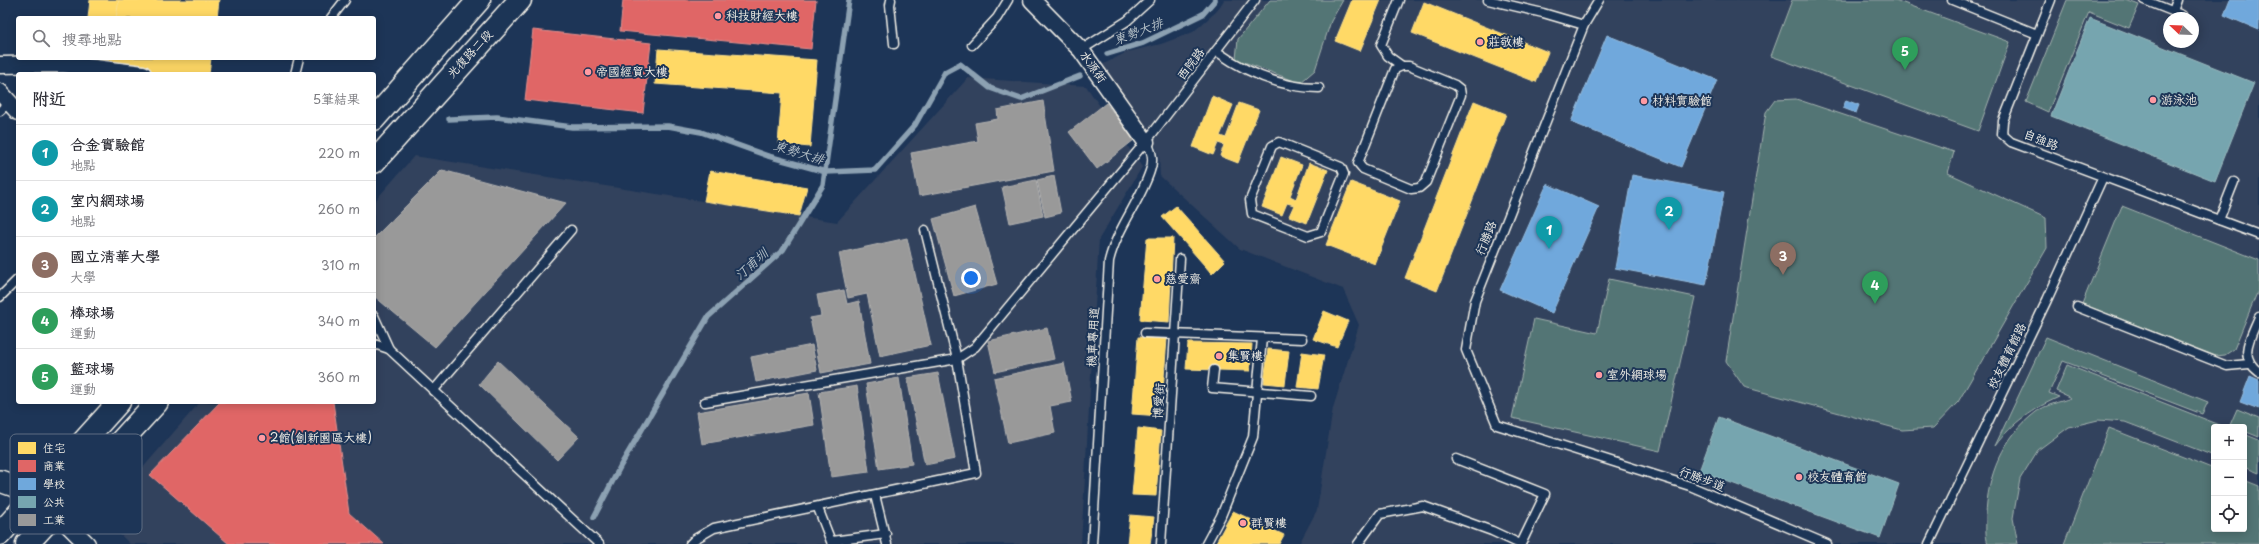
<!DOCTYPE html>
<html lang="zh-TW">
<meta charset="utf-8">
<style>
body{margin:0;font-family:"Playpen Sans","LXGW WenKai TC",sans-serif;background:#f2f2f3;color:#2b2b33}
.controls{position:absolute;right:12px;bottom:12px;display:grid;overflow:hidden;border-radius:4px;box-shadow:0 2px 10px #0003}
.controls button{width:36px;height:36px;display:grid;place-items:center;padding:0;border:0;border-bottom:1px solid #e1e1e2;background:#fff;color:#2b2b33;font:20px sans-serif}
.compass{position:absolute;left:2163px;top:12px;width:36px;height:36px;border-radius:50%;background:#fff;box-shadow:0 2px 10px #0003;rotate:293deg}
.you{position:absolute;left:971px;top:278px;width:14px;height:14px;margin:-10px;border:3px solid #fff;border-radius:50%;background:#1a73e8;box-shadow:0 0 0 6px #1a73e833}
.badge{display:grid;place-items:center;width:26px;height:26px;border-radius:50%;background:#2563eb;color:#fff;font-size:13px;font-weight:700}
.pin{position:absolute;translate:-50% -33px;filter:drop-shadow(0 1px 2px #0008)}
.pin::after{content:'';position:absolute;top:21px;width:14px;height:12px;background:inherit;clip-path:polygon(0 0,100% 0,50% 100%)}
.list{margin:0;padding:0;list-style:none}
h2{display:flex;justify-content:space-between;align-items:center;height:52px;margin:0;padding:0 16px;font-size:17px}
h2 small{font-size:13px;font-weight:400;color:#7c7c81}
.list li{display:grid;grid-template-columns:26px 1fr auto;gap:12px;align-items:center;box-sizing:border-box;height:56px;padding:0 16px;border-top:1px solid #e1e1e2}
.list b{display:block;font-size:15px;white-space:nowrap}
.list p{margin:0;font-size:13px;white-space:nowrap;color:#7c7c81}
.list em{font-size:13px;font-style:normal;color:#7c7c81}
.icon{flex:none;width:22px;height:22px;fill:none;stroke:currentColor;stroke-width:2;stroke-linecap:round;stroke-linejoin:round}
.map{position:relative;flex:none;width:2259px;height:544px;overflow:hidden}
.search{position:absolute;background:#fff;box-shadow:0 2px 10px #0003;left:16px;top:16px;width:360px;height:44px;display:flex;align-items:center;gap:10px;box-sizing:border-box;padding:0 14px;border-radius:4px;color:#7c7c81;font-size:15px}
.panel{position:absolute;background:#fff;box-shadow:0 2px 10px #0003;left:16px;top:72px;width:360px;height:332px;border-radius:4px}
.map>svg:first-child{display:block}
</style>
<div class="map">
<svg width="2259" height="544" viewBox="0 0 2259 544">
<rect width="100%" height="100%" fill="#1d3557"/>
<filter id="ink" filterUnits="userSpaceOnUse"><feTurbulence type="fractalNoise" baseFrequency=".025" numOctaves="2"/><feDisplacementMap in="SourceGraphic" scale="8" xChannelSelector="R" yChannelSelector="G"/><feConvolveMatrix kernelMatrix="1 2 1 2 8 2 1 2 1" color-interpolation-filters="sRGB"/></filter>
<g filter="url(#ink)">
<g fill="#32425d" fill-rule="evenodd">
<path d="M1224 0H2259V544H1299L1317 510 1333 408 1359 325 1343 289 1240 249 1160 176 1159 157 1152 134 1100 66 1127 52 1161 44 1193 32 1217 11ZM2169 18H2193V42H2169ZM2214 427H2244V529H2214Z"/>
<path d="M968 78 1086 86 1142 167 1099 239 1081 544H130L101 516 200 402H374V202L414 156 837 222Z"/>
</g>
<g fill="#527474" stroke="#a3b2ae">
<path d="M1270 0H1343L1331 21 1315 70 1300 83 1236 59 1238 39Z"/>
<path d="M1792 0H1895L2010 42 1978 131 1771 56Z"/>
<path d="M2067 0H2126L2139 5 2129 28 2089 12 2048 112 2026 102Z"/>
<path d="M1796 99 1954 152 1948 173 2046 218 2047 248 1958 402 1933 428 1902 430 1744 387 1726 361 1766 112 1775 100Z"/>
<path d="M2122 206 2259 260V288L2234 349 2225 355 2216 356 2082 304Z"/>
<path d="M1609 279 1695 297 1660 451 1512 418 1534 319 1597 333Z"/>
<path d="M2046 337 2208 402 2202 414 2063 361 2049 393 2059 397C2031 410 2014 421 1995 446Z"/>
<path d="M2067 365 2225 427H2214V456L2125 422 2098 420 2069 427 2038 450 2020 479 2013 518 2018 544H1988C1985 535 1986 526 1986 516 1987 476 2003 437 2036 412 2045 405 2060 402 2071 398L2056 391Z"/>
<path d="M2237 409 2259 418V437L2244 431V427L2230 425Z"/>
<path d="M2109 428 2214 469V529H2244V480L2259 486V544H2064Z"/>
<path d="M2244 434 2259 440V473L2244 467Z"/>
</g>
<g fill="#ffd966" stroke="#fce08d">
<path d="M90 0H119L116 18H88Z"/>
<path d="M119 0H219L217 18H116Z"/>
<path d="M1352 0H1381L1360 51 1335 41Z"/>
<path d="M1424 2 1548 52 1536 82 1412 33Z"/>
<path d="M658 49 817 60 810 147 778 144 782 93 655 84Z"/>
<path d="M84 58H112L110 71 83 67Z"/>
<path d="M112 58H211L209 74H134L110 71Z"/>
<path d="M1212 96 1233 105 1220 136 1226 138 1239 103 1259 110 1238 163 1220 156 1224 145 1218 143 1213 155 1193 147Z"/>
<path d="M1474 101 1506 114 1437 291 1405 278Z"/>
<path d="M1281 157 1302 165 1290 196 1296 199 1309 163 1328 170 1307 223 1289 216 1294 205 1287 203 1282 215 1262 207Z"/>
<path d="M710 171 807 187 799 216 704 201Z"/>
<path d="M1351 182 1400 201 1375 264 1326 245Z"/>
<path d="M1176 206 1225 261 1212 274 1162 217Z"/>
<path d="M1147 238H1173L1169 322 1140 320Z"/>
<path d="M1324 311 1348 321 1337 347 1313 339Z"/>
<path d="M1138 337 1167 339 1161 416 1132 414Z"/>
<path d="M1188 343 1252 344 1250 371 1186 369Z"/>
<path d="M1268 349 1289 351 1285 385 1264 383Z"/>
<path d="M1302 352 1324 355 1318 389 1297 387Z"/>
<path d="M1138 428 1161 431 1156 496 1132 495Z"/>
<path d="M1233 511 1284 535 1279 544H1215Z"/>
<path d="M1130 515 1154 517 1150 544H1127Z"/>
</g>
<g fill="#e06666" stroke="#e6908d">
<path d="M623 0H816L811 49 620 31Z"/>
<path d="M533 30 651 43 643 113 525 100Z"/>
<path d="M220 402H333L349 513 384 544H229L150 475Z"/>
</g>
<g fill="#6fa8dc" stroke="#97bee0">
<path d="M2230 0H2259V30L2224 15Z"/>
<path d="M1607 35 1717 80 1681 167 1571 122Z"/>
<path d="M1846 100 1859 105 1856 113 1843 108Z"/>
<path d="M1632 175 1724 192 1706 285 1615 268Z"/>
<path d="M1547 184 1599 207 1552 313 1500 290Z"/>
<path d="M2250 376 2259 380V409L2240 402Z"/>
</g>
<g fill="#76a5af" stroke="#9cbcc0">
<path d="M2090 18 2254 83 2215 181 2051 116Z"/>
<path d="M1719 417 1899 484 1880 538 1699 471Z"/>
</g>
<g fill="#999" stroke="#b4b3b1">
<path d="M1043 101 1054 171 919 196 911 153 978 141 975 123 998 119 997 110Z"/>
<path d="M1106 103 1134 140 1097 169 1069 132Z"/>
<path d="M442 170 566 203 435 347 374 296V238Z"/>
<path d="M1054 176 1061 213 1045 217 1037 180Z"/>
<path d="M1036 180 1043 216 1010 223 1002 187Z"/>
<path d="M975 207 997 284 954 296 933 219Z"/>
<path d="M907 238 931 345 880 356 867 294 848 298 839 253Z"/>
<path d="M844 290 847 304 859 301 870 364 821 373 810 318 821 316 817 295Z"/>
<path d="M1047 328 1054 359 995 372 988 341Z"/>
<path d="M812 345 817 370 756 382 751 357Z"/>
<path d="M498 361 579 437 557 460 479 384Z"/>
<path d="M1064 363 1072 402 1050 406 1055 433 1008 443 994 378Z"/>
<path d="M938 373 955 459 925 465 907 378Z"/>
<path d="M899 378 912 464 879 469 866 384Z"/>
<path d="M857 386 869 472 831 477 819 392Z"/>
<path d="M809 393 814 425 702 444 697 412Z"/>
</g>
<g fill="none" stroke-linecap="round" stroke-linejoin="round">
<g stroke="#8ca1b2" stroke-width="5.5">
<path d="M1107 54 1143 43 1203 14 1215 0"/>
<path d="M449 119 497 117 572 127 668 126 701 132 768 156 826 172 875 170 915 125 945 72 960 64 990 88 1021 99 1080 76"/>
<path d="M594 517 621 465 708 317 783 250 823 185 849 0"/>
</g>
<g stroke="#f4f1e8" stroke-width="11">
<g id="service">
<path d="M891 0 890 5 894 44"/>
<path d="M1399 0 1381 45 1388 56 1402 66"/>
<path d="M1488 0 1543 13 1584 25"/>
<path d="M1599 0 1584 25 1475 301 1466 350 1497 425 1690 486 1827 544"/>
<path d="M1952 0 2037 34"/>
<path d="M2051 0 2003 121 2002 134 2011 142 2259 235"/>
<path d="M2144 0 2182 15"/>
<path d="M2173 11 2177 0"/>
<path d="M331 18 345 0"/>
<path d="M972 45 997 18 1008 0"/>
<path d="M1081 50 1127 21 1150 0"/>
<path d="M1216 51C1247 73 1280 88 1319 88"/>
<path d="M1402 66H1409L1455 85 1460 89 1461 95 1426 182 1419 188 1411 189 1363 169 1358 163 1395 69Z"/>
<path d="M295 74 299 58"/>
<path d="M0 111 9 102"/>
<path d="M1279 142 1341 167 1344 174 1321 232 1308 236 1252 214 1250 200 1272 146Z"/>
<path d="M2219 220 2234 182"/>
<path d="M0 297 18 279"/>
<path d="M2077 307 2227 366 2249 364"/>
<path d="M374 316 389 349 599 544"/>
<path d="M2259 317C2251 337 2237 356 2259 372"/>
<path d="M1145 333 1302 339"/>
<path d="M374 344 389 349"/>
<path d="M1214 370 1212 388 1311 396"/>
<path d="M433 391 571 230"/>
<path d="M705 402 957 359 925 230"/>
<path d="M1456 459 1545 494 1521 544"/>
<path d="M875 495 887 544"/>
<path d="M818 508 832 544"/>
<path d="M832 541 886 534"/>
<path d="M690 544 695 539 714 528 976 473 957 359 975 347 1152 134 1255 0"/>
<path d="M1092 544 1109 261C1117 228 1140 202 1150 171 1154 161 1152 150 1146 142"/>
<path d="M1161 544 1180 259"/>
<path d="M1206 544 1221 516 1253 437 1262 338"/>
<path d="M1358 544 1380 514 1423 506 1492 531 1520 544"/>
<path d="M1929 544 2047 300 2103 177"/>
</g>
</g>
<g stroke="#f4f1e8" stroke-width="19">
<g id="minor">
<path d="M1032 0 1081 50 1146 142"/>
<path d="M0 65 62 64 143 74"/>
<path d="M0 92 18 112"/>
<path d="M56 513 87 544"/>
</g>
</g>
<g stroke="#f4f1e8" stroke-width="24">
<path id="tertiary" d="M0 481 37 494 56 513"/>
</g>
<g stroke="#f4f1e8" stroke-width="25">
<g id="secondary">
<path d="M374 119 479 0"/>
<path d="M374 162 520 0"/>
<path d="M0 534 119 402"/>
<path d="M27 544 157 402"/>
</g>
</g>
<use href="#service" stroke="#1d3557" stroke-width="8"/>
<use href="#minor" stroke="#1d3557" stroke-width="16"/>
<use href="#tertiary" stroke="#1d3557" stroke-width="21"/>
<use href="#secondary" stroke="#1d3557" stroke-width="22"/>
</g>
</g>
<g fill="#ff9aa2" stroke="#1d3557" stroke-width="1.5">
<circle cx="718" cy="16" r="4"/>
<circle cx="1480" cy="42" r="4"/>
<circle cx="588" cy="72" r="4"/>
<circle cx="2153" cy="100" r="4"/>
<circle cx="1644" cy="101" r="4"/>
<circle cx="1157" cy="279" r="4"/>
<circle cx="1219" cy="356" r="4"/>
<circle cx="1599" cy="375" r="4"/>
<circle cx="262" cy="438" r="4"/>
<circle cx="1799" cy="477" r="4"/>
<circle cx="1243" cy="523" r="4"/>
</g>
<g text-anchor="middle" stroke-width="4" stroke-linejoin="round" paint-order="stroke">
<g font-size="12" fill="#f4f1e8" stroke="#1d3557" text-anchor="start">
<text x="726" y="20">科技財經大樓</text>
<text x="1488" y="46">莊敬樓</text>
<text x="596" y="76">帝國經貿大樓</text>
<text x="2161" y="104">游泳池</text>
<text x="1652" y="105">材料實驗館</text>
<text x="1165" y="283">慈愛齋</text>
<text x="1227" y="360">集賢樓</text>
<text x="1607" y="379">室外網球場</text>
<text x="270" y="442">2館(創新園區大樓)</text>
<text x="1807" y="481">校友體育館</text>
<text x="1251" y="527">群賢樓</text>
</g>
<g font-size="12" fill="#f4f1e8" stroke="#1d3557">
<text transform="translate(470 54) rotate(-47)" y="4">光復路二段</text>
<text transform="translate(1191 64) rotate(-53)" y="4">西院路</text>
<text transform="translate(1093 67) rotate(54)" y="4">水源街</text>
<text transform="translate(2041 140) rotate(21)" y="4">自強路</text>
<text transform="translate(1486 238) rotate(-68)" y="4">行勝路</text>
<text transform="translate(1093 337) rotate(-87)" y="4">機車專用道</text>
<text transform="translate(2007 356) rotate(-64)" y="4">校友體育館路</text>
<text transform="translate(1159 401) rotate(-86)" y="4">博愛街</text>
<text transform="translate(1702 479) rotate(21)" y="4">行勝步道</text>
</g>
<g font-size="13" font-style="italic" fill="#b7c2c8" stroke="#1d3557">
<text transform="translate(1138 31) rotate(-21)" y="5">東勢大排</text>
<text transform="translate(799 152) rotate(17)" y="5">東勢大排</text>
<text transform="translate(751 264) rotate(-42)" y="5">汀甫圳</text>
</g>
</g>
<rect x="10" y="434" width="132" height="100" rx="6" fill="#1d3557" stroke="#5e6d82" stroke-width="1"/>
<rect x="18" y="442" width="18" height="12" fill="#ffd966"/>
<rect x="18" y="460" width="18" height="12" fill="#e06666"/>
<rect x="18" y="478" width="18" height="12" fill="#6fa8dc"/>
<rect x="18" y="496" width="18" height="12" fill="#76a5af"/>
<rect x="18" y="514" width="18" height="12" fill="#999"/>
<g font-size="11" fill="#f4f1e8">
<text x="43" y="452">住宅</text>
<text x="43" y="470">商業</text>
<text x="43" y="488">學校</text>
<text x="43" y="506">公共</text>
<text x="43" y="524">工業</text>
</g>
</svg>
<div class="controls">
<button>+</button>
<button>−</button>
<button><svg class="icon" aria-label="locate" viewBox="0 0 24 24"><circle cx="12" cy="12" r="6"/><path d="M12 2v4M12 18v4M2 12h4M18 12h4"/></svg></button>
</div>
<svg class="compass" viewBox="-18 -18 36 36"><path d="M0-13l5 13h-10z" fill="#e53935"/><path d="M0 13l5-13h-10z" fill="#7c7c81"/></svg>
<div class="you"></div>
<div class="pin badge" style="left:1549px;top:249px;background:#0f9aa8">1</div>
<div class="pin badge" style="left:1669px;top:230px;background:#0f9aa8">2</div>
<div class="pin badge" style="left:1783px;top:275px;background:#8d6e63">3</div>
<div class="pin badge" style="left:1875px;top:304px;background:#2e9e5b">4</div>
<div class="pin badge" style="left:1905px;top:70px;background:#2e9e5b">5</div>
<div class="search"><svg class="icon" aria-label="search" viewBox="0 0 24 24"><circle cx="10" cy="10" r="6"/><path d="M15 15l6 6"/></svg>搜尋地點</div>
<section class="panel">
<h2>附近<small>5筆結果</small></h2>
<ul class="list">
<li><span class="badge" style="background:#0f9aa8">1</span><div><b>合金實驗館</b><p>地點</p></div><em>220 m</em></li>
<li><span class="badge" style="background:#0f9aa8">2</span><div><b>室內網球場</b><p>地點</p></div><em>260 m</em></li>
<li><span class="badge" style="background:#8d6e63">3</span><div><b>國立清華大學</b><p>大學</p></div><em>310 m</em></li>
<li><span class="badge" style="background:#2e9e5b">4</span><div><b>棒球場</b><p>運動</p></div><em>340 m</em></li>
<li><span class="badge" style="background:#2e9e5b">5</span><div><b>籃球場</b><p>運動</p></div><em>360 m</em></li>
</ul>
</section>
</div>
